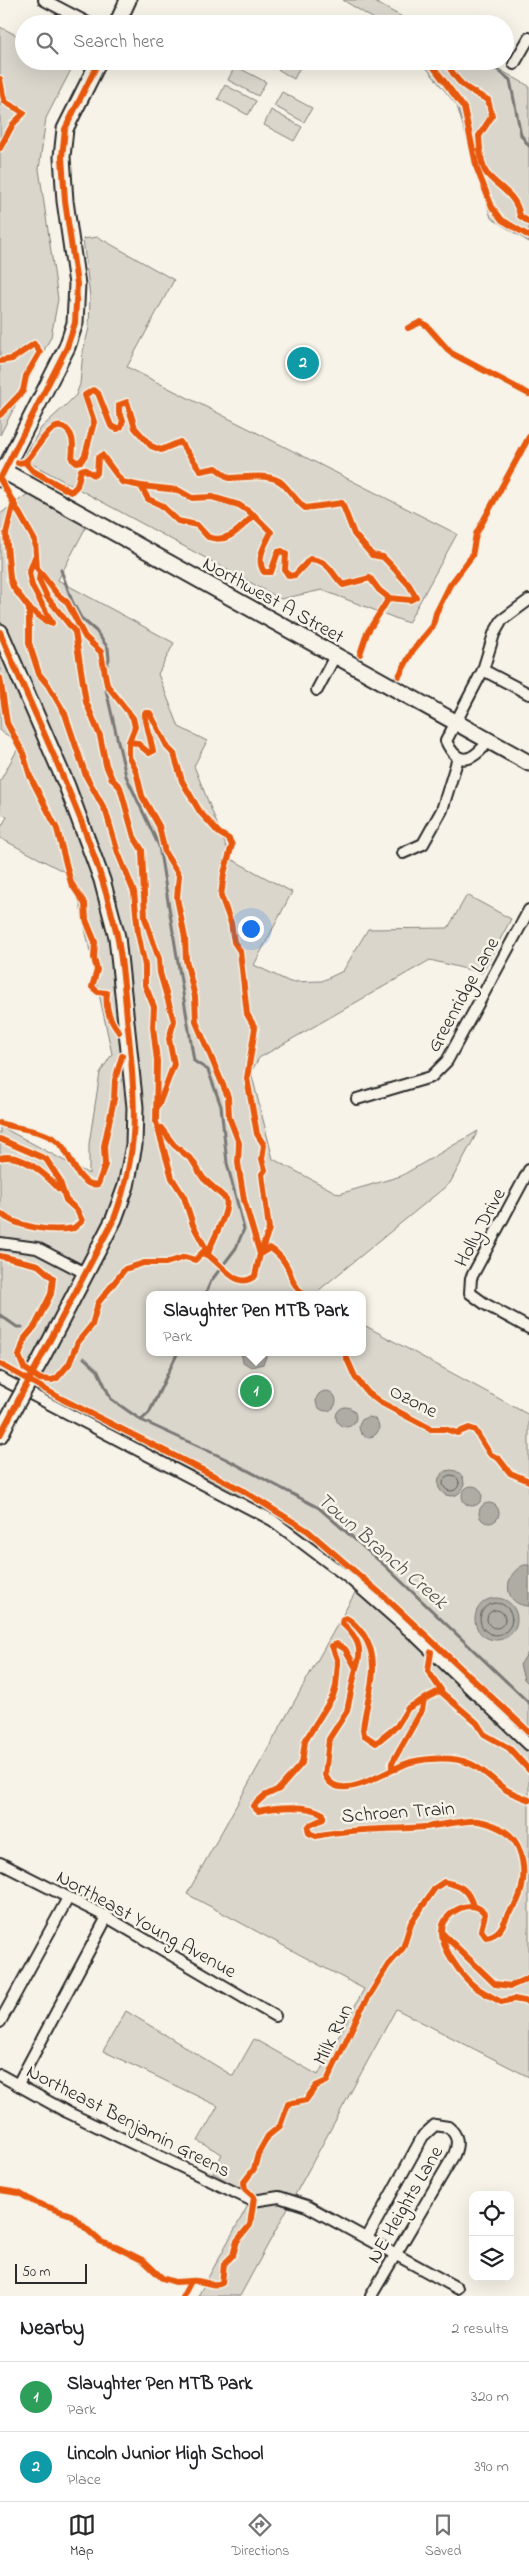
<!DOCTYPE html>
<style>
body{margin:0;font-family:"Indie Flower",sans-serif;background:#f6f6f6;color:#202124}
.controls{position:absolute;right:15px;bottom:15px;display:grid;overflow:hidden;border-radius:10px;box-shadow:0 5px 20px #0002}
.controls button{width:45px;height:45px;display:grid;place-items:center;padding:0;border:0;border-bottom:1px solid #e0e0e0;background:#fff;color:#202124;font:25px sans-serif}
.scale{position:absolute;left:15px;bottom:12px;width:72px;box-sizing:border-box;padding-left:5px;border:2px solid #2b2b2b;border-top:0;font-size:14px;line-height:18px;white-space:nowrap;color:#2b2b2b;-webkit-text-stroke:4px #f7f3e8;paint-order:stroke}
.you{position:absolute;left:250px;top:928px;width:18px;height:18px;margin:-12px;border:4px solid #fff;border-radius:50%;background:#1a73e8;box-shadow:0 0 0 8px #1a73e833}
.badge{display:grid;place-items:center;width:32px;height:32px;border-radius:50%;background:#2b2b2b;color:#fff;font-size:16px;font-weight:700}
.pin{position:absolute;translate:-50% -50%;border:2px solid #fff;box-shadow:0 1px 5px #0006}
.popup{position:absolute;left:146px;top:1291px;width:220px;height:65px;box-sizing:border-box;display:grid;place-content:center;border-radius:10px;background:#fff;filter:drop-shadow(0 1px 4px #0005);font-size:16px;white-space:nowrap;color:#757577}
.popup b{font-size:19px;color:#202124}
.popup::after{content:'';position:absolute;left:50%;top:100%;margin-left:-10px;border:10px solid transparent;border-top-color:#fff}
.list{margin:0;padding:0;list-style:none}
h2{display:flex;justify-content:space-between;align-items:center;height:65px;margin:0;padding:0 20px;font-size:21px}
h2 small{font-size:16px;font-weight:400;color:#757577}
.list li{display:grid;grid-template-columns:32px 1fr auto;gap:15px;align-items:center;box-sizing:border-box;height:70px;padding:0 20px;border-top:1px solid #e0e0e0}
.list b{display:block;font-size:19px;white-space:nowrap}
.list p{margin:0;font-size:16px;white-space:nowrap;color:#757577}
.list em{font-size:16px;font-style:normal;color:#757577}
.icon{flex:none;width:28px;height:28px;fill:none;stroke:currentColor;stroke-width:2;stroke-linecap:round;stroke-linejoin:round}
.map{position:relative;flex:none;width:529px;height:2296px;overflow:hidden}
.search{position:absolute;background:#fff;box-shadow:0 5px 20px #0002;left:15px;right:15px;top:15px;height:55px;display:flex;align-items:center;gap:12px;box-sizing:border-box;padding:0 18px;border-radius:28px;color:#757577;font-size:19px}
.sheet{height:205px;background:#fff}
nav{display:flex;justify-content:space-around;align-items:center;box-sizing:border-box;height:70px;border-top:1px solid #e0e0e0;background:#fff;font-size:14px;color:#757577}
nav a{display:grid;justify-items:center;gap:2px}
nav .on{color:#2b2b2b}
.map>svg:first-child{display:block}
</style>
<div class="map">
<svg width="529" height="2296" viewBox="0 0 529 2296">
<rect width="100%" height="100%" fill="#f7f3e8"/>
<filter id="ink" filterUnits="userSpaceOnUse"><feTurbulence type="fractalNoise" baseFrequency=".02" numOctaves="2"/><feDisplacementMap in="SourceGraphic" scale="10" xChannelSelector="R" yChannelSelector="G"/><feConvolveMatrix kernelMatrix="1 2 1 2 8 2 1 2 1" color-interpolation-filters="sRGB"/></filter>
<g filter="url(#ink)">
<g fill="#dad6cc" stroke="#82807c">
<path d="M343 0H371L415 24H382Z"/>
<path d="M0 27 24 39V61H69L74 64 46 118 39 169 58 299 51 337 0 435Z"/>
<path d="M264 61H294L301 65 294 79Z"/>
<path d="M421 61H484L529 86V242L491 218 457 106Z"/>
<path d="M235 66 266 82 258 96 228 80Z"/>
<path d="M225 85 256 101 248 115 218 99Z"/>
<path d="M282 92 312 108 304 122 274 106Z"/>
<path d="M271 110 302 127 294 141 264 125Z"/>
<path d="M98 237 174 280 127 367 457 534 408 623 322 590 281 599 23 459 41 428 66 405 76 395 80 384 83 351 89 328 90 297 83 239Z"/>
<path d="M29 493 87 525 58 580 174 643 158 674 179 727 207 741 194 766 231 859 292 892 254 965 290 982 322 981 343 971 368 929 448 928 467 895 511 919 482 973 430 960 259 1058 251 1072 273 1159 339 1194 401 1176 478 1131 450 1183 313 1295H150V1352H362V1324L529 1415V2077L396 2009 240 2296H198L253 2196 213 2173 222 2154 198 2141 218 2106 103 2051 126 2011 233 2076 254 2039 318 2075 364 1989 187 1894 361 1582 264 1506 53 1401 0 1380V1126L89 1174V1144L100 1073 112 1054 74 877 0 838V829L7 817 0 813V781L21 743 0 731V514Z"/>
</g>
<g fill="#afaca4" stroke="#7a7874">
<path d="M241 1352H268L263 1364 251 1367 243 1362Z"/>
<circle cx="326" cy="1401" r="10"/>
<circle cx="346" cy="1417" r="10"/>
<circle cx="369" cy="1427" r="10"/>
<circle cx="451" cy="1483" r="13"/>
<circle cx="472" cy="1496" r="10"/>
<circle cx="489" cy="1513" r="10"/>
<path d="M524 1565H529V1606C503 1606 502 1574 524 1565Z"/>
<circle cx="496" cy="1619" r="21"/>
<path d="M529 1651V1684L524 1679 520 1665Z"/>
</g>
<g fill="none" stroke-linecap="round" stroke-linejoin="round">
<g stroke="#605f5b" stroke-width="1">
<circle cx="451" cy="1483" r="8"/>
<circle cx="496" cy="1619" r="16"/>
<circle cx="496" cy="1619" r="9"/>
</g>
<g stroke="#7a7874" stroke-width="3">
<path d="M487 61 510 80 521 135 529 146"/>
<path d="M61 570 72 601 81 618 96 631 108 648 109 659 103 677 126 776 159 846 194 1061 208 1070 221 1106 227 1163 244 1229 236 1248 211 1281 205 1295"/>
<path d="M0 1315 17 1327H22"/>
<path d="M84 1358 98 1371 111 1399 141 1420 226 1459 319 1508 383 1564 529 1703"/>
<path d="M141 1420 149 1413 178 1352"/>
</g>
<g stroke="#2b2b2b" stroke-width="14">
<g id="street">
<path d="M44 0 90 24"/>
<path d="M514 64 529 38"/>
<path d="M483 670 529 694"/>
<path d="M317 690 335 656"/>
<path d="M489 741C473 760 459 769 446 741L483 670 494 634 502 620 529 600"/>
<path d="M403 853 423 844 442 810 458 758"/>
<path d="M357 1099 431 1077 447 1061 529 910"/>
<path d="M529 1170 471 1278 470 1293 485 1304 529 1328"/>
<path d="M0 1243 37 1248 87 1274"/>
<path d="M0 1378 272 1520 350 1579 415 1636 529 1745"/>
<path d="M0 1863 107 1917 275 2016"/>
<path d="M0 2022 68 1898"/>
<path d="M0 2075 67 2112 253 2201 279 2197 307 2206 457 2288"/>
<path d="M18 2084 107 1917"/>
<path d="M367 2238 423 2136 435 2125 448 2127C458 2135 459 2143 454 2155L371 2296"/>
</g>
</g>
<g stroke="#2b2b2b" stroke-width="19">
<g id="secondary">
<path d="M117 24 128 0"/>
<path d="M0 469 529 763"/>
<path d="M0 479 67 347 75 323 77 284 65 201 62 157 65 129 99 61"/>
<path d="M0 632 67 786 102 880 117 937 135 1107 134 1145 126 1186 114 1219 41 1359"/>
<path d="M0 1435 9 1417"/>
</g>
</g>
<use href="#street" stroke="#f7f3e8" stroke-width="10"/>
<use href="#secondary" stroke="#f7f3e8" stroke-width="15"/>
<g stroke="#2b2b2b" stroke-width="19" stroke-linecap="butt">
<path id="secondary-bridge" d="M9 1417 41 1359"/>
</g>
<use href="#secondary-bridge" stroke="#f7f3e8" stroke-width="15"/>
<g stroke="#f7f3e8" stroke-width="9">
<g id="cycleway">
<path d="M429 61 464 108 477 169 492 207 502 220 529 236"/>
<path d="M446 61C458 85 465 88 488 100L492 116 479 136C480 147 480 165 487 174 500 189 516 194 520 216L529 222"/>
<path d="M0 79C6 110 0 97 24 113L13 124 0 148"/>
<path d="M408 328 421 322 427 326 451 353 529 394"/>
<path d="M0 361 12 359 34 344 40 352 26 376 23 391 0 415"/>
<path d="M18 463C20 463 25 462 26 461 35 455 50 417 66 429 75 436 73 449 72 459L76 462 81 461 85 455 94 422 85 395 93 390 98 393 111 426 117 429 121 427 123 420 119 413V405L127 402 135 428 151 446 161 450 180 442 201 471 216 468 229 478C245 478 271 472 283 484 291 492 296 501 305 508L342 503 354 534 372 555 383 557 388 562 409 585 416 597 410 600 389 598 379 590 370 578 343 585C330 572 330 561 310 559L295 575 289 576 285 570 286 554 282 551 278 552 271 572H264C255 558 266 544 271 532L254 515C240 528 229 544 208 537L197 525 178 521 161 505 148 499 141 486 122 482 102 455 98 458 97 473 94 475 84 469 81 470 77 486 71 492 33 471 25 462"/>
<path d="M0 479 35 541 37 568 57 594 67 602 85 637 101 652 107 685 133 718 135 727 129 742V757L136 771 142 796 159 826 165 853 179 875 177 898 185 938 186 960 195 997 196 1022 228 1097 229 1117 239 1143 238 1163 244 1200 260 1254 255 1276C234 1293 219 1256 202 1253L195 1260 185 1257 166 1263H144L125 1269 98 1303 92 1325 78 1342 69 1364 57 1378 52 1380 40 1379 24 1368 19 1356 25 1338 35 1326 51 1294 53 1278 38 1265 0 1256"/>
<path d="M0 479 67 347 75 323 77 284 65 201 62 157 65 129 99 61"/>
<path d="M141 486 178 490 192 498 212 497 239 505 254 515"/>
<path d="M14 502 6 534 10 578 13 587 29 608V643L39 674 48 685 65 714 86 776 106 812 118 853 134 892 138 933 145 966V985L154 1007 153 1027 157 1061 156 1122 172 1178 184 1197 193 1225 206 1249 202 1253"/>
<path d="M40 573 39 580 47 597 75 632 86 702 100 736 106 765 112 779 120 787 134 837 142 850 145 918 159 959 160 973 174 1021 169 1039 174 1064 159 1104"/>
<path d="M29 608 46 621 52 623 32 586 29 573 35 557"/>
<path d="M0 632C41 732 93 829 117 935 124 968 125 1003 129 1037 136 1107 139 1151 114 1219L0 1435"/>
<path d="M360 654 367 633 389 598"/>
<path d="M399 676 413 650 433 626 436 613 450 585 472 556 476 534 529 437"/>
<path d="M0 678 7 723 23 753 30 776 57 829 71 883 85 904 86 920 95 942 94 958 97 970 92 987 98 992 107 993C105 1007 110 1021 119 1032"/>
<path d="M129 742 137 743 149 753 153 751 145 716V713H150L168 748 174 754 182 781 200 812 219 833 229 839 232 845 224 873 221 896 231 923 234 942 240 951 247 1014 255 1028 247 1078 257 1134 264 1145 262 1159 265 1170 262 1174 269 1229 261 1252"/>
<path d="M0 1123C19 1130 48 1129 62 1146 71 1156 79 1189 98 1184L105 1165 104 1146 114 1099 115 1080 122 1056"/>
<path d="M161 1128 174 1145 192 1160 203 1178 226 1199C230 1212 212 1239 208 1254"/>
<path d="M0 1139 46 1159 59 1179 66 1200 77 1210 82 1221 74 1228C53 1232 17 1228 0 1213"/>
<path d="M0 1158C22 1152 46 1175 59 1189"/>
<path d="M260 1254 270 1248C283 1256 288 1267 293 1281 295 1285 299 1290 302 1295"/>
<path d="M344 1352 355 1377 368 1393 380 1402 431 1429H445L457 1433 469 1428 475 1430 490 1454 499 1459 510 1473 529 1481"/>
<path d="M0 1364 62 1399 242 1490 308 1531 388 1600 529 1732"/>
<path d="M356 1668C364 1648 357 1637 342 1623L343 1619 346 1618C353 1621 358 1628 363 1634 384 1665 366 1696 363 1729L364 1735 376 1743 397 1726 408 1708 441 1690 428 1671 431 1652"/>
<path d="M440 1691 477 1723 484 1734 509 1748 529 1770"/>
<path d="M396 1769 392 1767V1763L422 1710 424 1699"/>
<path d="M529 1800C521 1796 512 1794 505 1789 494 1781 484 1770 471 1764 455 1756 428 1758 411 1762 391 1767 339 1807 325 1775L329 1739 347 1711 356 1668 345 1649 337 1644 332 1646 338 1662 336 1686 333 1696 305 1741 302 1763 279 1789 264 1796 253 1806 258 1811C275 1807 308 1804 323 1814V1819L310 1825 308 1828 309 1833 316 1836C353 1828 387 1830 425 1827 438 1826 468 1819 478 1821 485 1822 493 1825 499 1828 526 1840 528 1879 517 1902 515 1907 510 1910 508 1914 503 1925 500 1935 486 1937L481 1930 485 1914C473 1896 443 1912 442 1930 440 1947 461 1975 474 1986 482 1992 492 1997 501 2002L514 1999 529 2002"/>
<path d="M442 1933 495 1984 511 1986 529 1978"/>
<path d="M0 2190 19 2193 34 2202 71 2215 101 2242 116 2247 144 2261 162 2278 175 2282 191 2281"/>
<path d="M183 2296 191 2281C202 2279 212 2288 222 2283L224 2264 233 2255 237 2241 250 2225 254 2197 245 2189 244 2182 254 2169 258 2154 268 2136 280 2126 288 2104 306 2100 316 2086 327 2081 360 2011 388 1965 403 1948 411 1923 435 1888 444 1882C460 1885 468 1889 473 1906"/>
</g>
</g>
<use href="#cycleway" stroke="#e8590c" stroke-width="6"/>
</g>
</g>
<g text-anchor="middle" stroke-width="5" stroke-linejoin="round" paint-order="stroke">
<g font-size="20" fill="#2b2b2b" stroke="#f7f3e8">
<text transform="translate(274 599) rotate(29)" y="7">Northwest A Street</text>
<text transform="translate(462 994) rotate(-61)" y="7">Greenridge Lane</text>
<text transform="translate(479 1227) rotate(-62)" y="7">Holly Drive</text>
<text transform="translate(414 1400) rotate(27)" y="7">Ozone</text>
<text transform="translate(398 1811) rotate(-4)" y="7">Schroen Train</text>
<text transform="translate(147 1923) rotate(29)" y="7">Northeast Young Avenue</text>
<text transform="translate(332 2034) rotate(-64)" y="7">Milk Run</text>
<text transform="translate(129 2120) rotate(27)" y="7">Northeast Benjamin Greens</text>
<text transform="translate(404 2204) rotate(-60)" y="7">NE Heights Lane</text>
</g>
<g font-size="21" font-style="italic" fill="#53524f" stroke="#f7f3e8">
<text transform="translate(383 1550) rotate(41)" y="7">Town Branch Creek</text>
</g>
</g>
</svg>
<div class="controls">
<button><svg class="icon" aria-label="locate" viewBox="0 0 24 24"><circle cx="12" cy="12" r="6"/><path d="M12 2v4M12 18v4M2 12h4M18 12h4"/></svg></button>
<button><svg class="icon" aria-label="layers" viewBox="0 0 24 24"><path d="M12 4l9 5-9 5-9-5zM3 14l9 5 9-5"/></svg></button>
</div>
<div class="scale">50 m</div>
<div class="you"></div>
<div class="pin badge" style="left:256px;top:1391px;background:#2e9e5b">1</div>
<div class="popup"><b>Slaughter Pen MTB Park</b>Park</div>
<div class="pin badge" style="left:303px;top:363px;background:#0f9aa8">2</div>
<div class="search"><svg class="icon" aria-label="search" viewBox="0 0 24 24"><circle cx="10" cy="10" r="6"/><path d="M15 15l6 6"/></svg>Search here</div>
</div>
<section class="sheet">
<h2>Nearby<small>2 results</small></h2>
<ul class="list">
<li><span class="badge" style="background:#2e9e5b">1</span><div><b>Slaughter Pen MTB Park</b><p>Park</p></div><em>320 m</em></li>
<li><span class="badge" style="background:#0f9aa8">2</span><div><b>Lincoln Junior High School</b><p>Place</p></div><em>390 m</em></li>
</ul>
</section>
<nav>
<a class="on"><svg class="icon" aria-label="map" viewBox="0 0 24 24"><path d="M3 6l6-2 6 2 6-2v14l-6 2-6-2-6 2zM9 4v14M15 6v14"/></svg>Map</a>
<a><svg class="icon" aria-label="directions" viewBox="0 0 24 24"><path d="M12 3l9 9-9 9-9-9zM9 14v-3h6M13 9l2 2-2 2"/></svg>Directions</a>
<a><svg class="icon" aria-label="saved" viewBox="0 0 24 24"><path d="M7 4h10v16l-5-4-5 4z"/></svg>Saved</a>
</nav>
